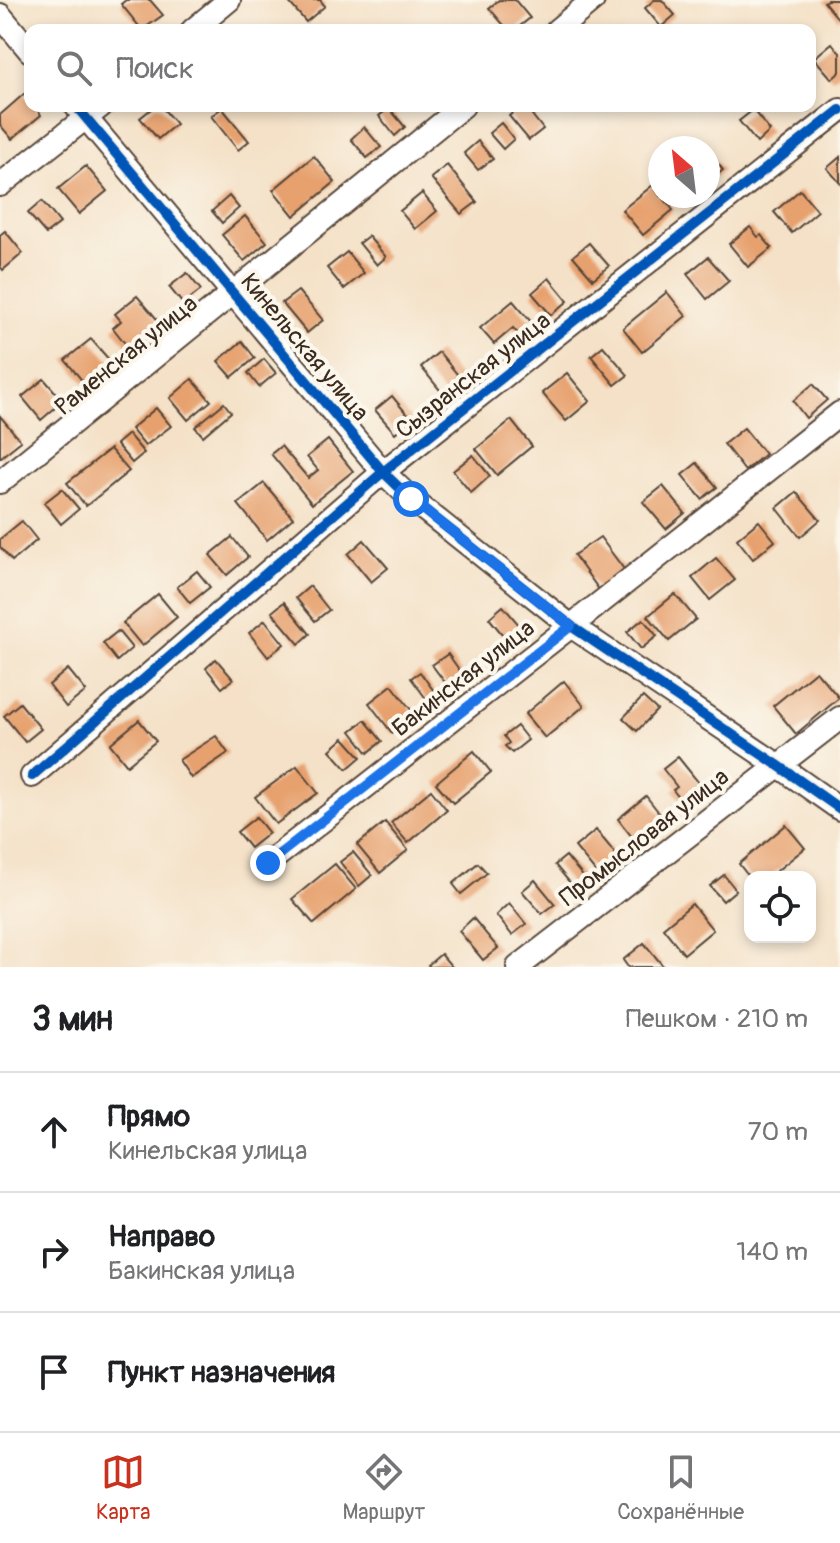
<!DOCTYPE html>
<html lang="ru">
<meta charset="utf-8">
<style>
body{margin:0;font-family:Pangolin,sans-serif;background:#f2f2f2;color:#202124}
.controls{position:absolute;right:24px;bottom:24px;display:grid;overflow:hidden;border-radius:16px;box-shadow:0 4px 12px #0003}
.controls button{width:72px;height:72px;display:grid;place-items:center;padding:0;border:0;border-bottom:2px solid #e0e0e0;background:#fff;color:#202124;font:40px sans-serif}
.compass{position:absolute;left:648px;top:136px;width:72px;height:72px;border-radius:50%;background:#fff;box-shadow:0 4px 12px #0003;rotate:332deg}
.stop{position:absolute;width:24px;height:24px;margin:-18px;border:6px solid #1a73e8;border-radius:50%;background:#fff}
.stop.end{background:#1a73e8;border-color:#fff;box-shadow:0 2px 8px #0008}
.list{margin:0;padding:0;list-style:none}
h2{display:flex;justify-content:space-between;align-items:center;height:104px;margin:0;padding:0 32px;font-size:34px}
h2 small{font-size:26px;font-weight:400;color:#757577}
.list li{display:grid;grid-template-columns:52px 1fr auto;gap:24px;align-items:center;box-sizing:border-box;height:120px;padding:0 32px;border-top:2px solid #e0e0e0}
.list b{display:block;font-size:30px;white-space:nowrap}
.list p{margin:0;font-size:26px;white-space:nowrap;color:#757577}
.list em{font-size:26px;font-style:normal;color:#757577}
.icon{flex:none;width:44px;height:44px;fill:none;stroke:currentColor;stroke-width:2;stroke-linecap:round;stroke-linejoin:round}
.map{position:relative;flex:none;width:840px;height:967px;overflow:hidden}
.search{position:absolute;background:#fff;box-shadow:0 4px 12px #0003;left:24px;right:24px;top:24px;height:88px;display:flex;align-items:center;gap:20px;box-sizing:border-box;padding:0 28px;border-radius:16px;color:#757577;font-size:30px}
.sheet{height:464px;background:#fff}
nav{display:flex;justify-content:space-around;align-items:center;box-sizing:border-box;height:112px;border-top:2px solid #e0e0e0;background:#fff;font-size:22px;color:#757577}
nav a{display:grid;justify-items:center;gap:4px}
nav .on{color:#c8321e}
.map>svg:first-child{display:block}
</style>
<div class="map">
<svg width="840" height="967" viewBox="0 0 840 967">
<rect width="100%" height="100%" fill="#fbf7ec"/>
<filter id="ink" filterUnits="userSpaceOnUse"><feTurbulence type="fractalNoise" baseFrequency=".0125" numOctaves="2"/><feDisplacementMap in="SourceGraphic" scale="16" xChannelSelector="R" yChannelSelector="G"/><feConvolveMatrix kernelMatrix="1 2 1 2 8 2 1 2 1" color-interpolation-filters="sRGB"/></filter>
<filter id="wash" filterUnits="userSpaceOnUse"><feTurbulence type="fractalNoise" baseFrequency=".006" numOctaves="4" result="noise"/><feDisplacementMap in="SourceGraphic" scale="32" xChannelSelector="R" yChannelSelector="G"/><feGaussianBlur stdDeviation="1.8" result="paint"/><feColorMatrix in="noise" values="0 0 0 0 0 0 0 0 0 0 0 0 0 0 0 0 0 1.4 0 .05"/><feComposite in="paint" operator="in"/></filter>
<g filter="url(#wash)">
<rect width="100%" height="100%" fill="#f4e1c7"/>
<g id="blocks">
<g fill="#e7a16e">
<path d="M126 0H150L163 15 142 30 121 4Z"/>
<path d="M287 0H320L325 6 306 22Z"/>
<path d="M499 0H515L530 18 515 30H508L489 8Z"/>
<path d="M654 0H662L675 15 661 27 645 8Z"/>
<path d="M827 0H840V21L824 2Z"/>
<path d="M832 43 840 53V72L832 79 814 58Z"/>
<path d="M24 94 30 101V106H34L41 115 12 139 0 125V115Z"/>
<path d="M155 106H161L176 124 158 139 140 118Z"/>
<path d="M521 106H525L543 129 529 140 509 116Z"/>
<path d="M222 108 249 141 238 150 211 116Z"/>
<path d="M389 108 405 127 395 136 379 116Z"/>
<path d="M753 110 770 131 757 143 739 121Z"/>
<path d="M501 123 514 139 503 149 489 133Z"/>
<path d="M364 127 381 147 367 158 351 139Z"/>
<path d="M478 141 493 159 478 170 464 153Z"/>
<path d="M708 152 723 170 708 183Z"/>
<path d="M314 156 335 182 294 216 273 190Z"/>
<path d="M840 157V183L827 168Z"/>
<path d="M447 165 477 202 461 214 431 178Z"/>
<path d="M86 166 107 191 79 214 58 189Z"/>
<path d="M653 185 660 196H662L673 210 643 235 622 210Z"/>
<path d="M800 190 818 211 792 233 774 212Z"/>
<path d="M422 193 437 211 415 229 400 211Z"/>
<path d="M229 196 239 208 222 223 212 211Z"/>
<path d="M42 201 60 223 46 234 28 213Z"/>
<path d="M245 216 267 242 244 261 222 235Z"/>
<path d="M750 227 758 237 761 235 772 248 748 267 729 244Z"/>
<path d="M5 231 23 253 3 270 0 266V235Z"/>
<path d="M368 236 386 257 377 265 359 243Z"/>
<path d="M589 243 609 266 593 279 573 256Z"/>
<path d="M347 252 364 273 344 289 327 268Z"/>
<path d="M708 257 729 281 707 299 687 274Z"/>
<path d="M187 273 201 290 183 304 169 287Z"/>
<path d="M549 278 568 301 551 315 532 293Z"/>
<path d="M298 291 323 320 307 333 282 303Z"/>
<path d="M667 292 686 316 642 352 623 328Z"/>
<path d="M137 296 162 325 131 351 113 328 121 321 115 314Z"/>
<path d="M513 301 533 324 519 335 513 328 494 344 480 328Z"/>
<path d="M91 339 111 362 85 384 65 360Z"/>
<path d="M242 341 255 358 232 377 218 361Z"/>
<path d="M603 346 628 375 615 385 591 356Z"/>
<path d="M439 352 462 380 444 395 421 367Z"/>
<path d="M264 359 276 373 259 387 248 373Z"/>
<path d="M567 373 590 401 566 421 542 393Z"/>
<path d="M44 379 63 401 41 420 22 397Z"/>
<path d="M192 379 211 401 188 420 170 398Z"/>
<path d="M813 384 827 400 806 418 793 401Z"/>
<path d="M392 396 411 419 395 433 375 410Z"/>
<path d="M224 403 231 412 203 436 195 427Z"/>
<path d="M156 408 171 426 145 446 131 429Z"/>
<path d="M0 416 21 441 0 458Z"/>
<path d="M511 420 532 446 497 475 476 449Z"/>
<path d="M744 428 765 454 745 471 724 444Z"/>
<path d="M128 434 144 453 132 463 116 444Z"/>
<path d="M328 440 353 471 312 504 271 454 281 446 308 478 318 470 307 457Z"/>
<path d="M110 449 129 471 86 506 67 483Z"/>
<path d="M473 455 490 476 471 493 453 471Z"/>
<path d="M697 463 717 487 702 499 682 475Z"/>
<path d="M264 483 293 518 267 540 238 504Z"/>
<path d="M663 486 685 513 666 529 643 502Z"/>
<path d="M62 489 79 509 61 524 44 503Z"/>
<path d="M796 492 820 520 800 537 777 508Z"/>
<path d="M22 521 37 540 12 561 0 547V539Z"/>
<path d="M759 521 775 541 753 559 737 539Z"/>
<path d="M232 537 248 557 227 575 210 555Z"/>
<path d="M600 537 626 572 600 591 574 555Z"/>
<path d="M364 540 388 568 371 582 348 554Z"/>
<path d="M716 558 735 580 710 600 692 578Z"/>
<path d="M197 571 210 587 190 603 177 587Z"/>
<path d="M310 586 329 610 315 621 296 598Z"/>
<path d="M158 594 177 617 142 646 123 623Z"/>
<path d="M675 594 696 619 669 641 648 616Z"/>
<path d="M284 602 310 634 299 644 272 612Z"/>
<path d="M503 606 526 633 511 645 489 618Z"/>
<path d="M643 619 657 636 641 649 627 632Z"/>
<path d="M265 620 284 644 268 657 249 633Z"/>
<path d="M118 631 132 648 117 661 103 643Z"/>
<path d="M448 654 465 678 450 689 432 665Z"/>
<path d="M216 659 233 679 222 688 206 668Z"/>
<path d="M68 669 86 691 66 707 49 685Z"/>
<path d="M816 671 839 698 796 734 773 706Z"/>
<path d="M420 672 439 698 430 704 411 678Z"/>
<path d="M564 681 584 706 545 738 525 714Z"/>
<path d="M392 685 415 715 392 733 369 703Z"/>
<path d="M643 697 657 710 637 731 623 718Z"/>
<path d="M20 703 41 729 25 742 4 716Z"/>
<path d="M139 720 156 741 127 765 110 744Z"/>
<path d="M365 720 382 741 368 753 351 731Z"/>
<path d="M517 726 528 740 512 753 505 746 509 743 504 736Z"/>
<path d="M216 736 228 753 191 778 179 760Z"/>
<path d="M344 738 361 757 347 769 330 750Z"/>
<path d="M474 751 491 772 453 803 436 783Z"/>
<path d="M678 757 703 788 684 804 673 790 677 787 663 769Z"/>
<path d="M297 766 318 793 276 824 255 797Z"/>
<path d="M431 790 447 810 408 843 391 823Z"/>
<path d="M646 796 664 819 636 842 618 819Z"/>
<path d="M256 817 269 833 250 848 237 832Z"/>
<path d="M385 822 408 850 380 873 357 845Z"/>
<path d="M786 825 805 848 769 877H749L739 864Z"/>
<path d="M596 830 619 858 598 875 575 847Z"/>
<path d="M353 852 372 875 359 886 340 862Z"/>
<path d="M566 856 587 881 576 890 555 865Z"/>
<path d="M478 863 487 873 461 894 453 884Z"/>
<path d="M335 864 356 889 314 924 292 899Z"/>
<path d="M724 875 736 890 723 901 710 886Z"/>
<path d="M535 880 555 904 542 914 522 891Z"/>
<path d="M509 903 526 924 512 935 496 915Z"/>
<path d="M692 904 713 930 684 954 663 928Z"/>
<path d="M473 918 498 948 483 960 459 931Z"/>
<path d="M644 943 664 967H628L623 960Z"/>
<path d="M441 954 452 967H430L428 965Z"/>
</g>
</g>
</g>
<g filter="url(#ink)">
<use href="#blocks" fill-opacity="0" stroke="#574537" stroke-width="2"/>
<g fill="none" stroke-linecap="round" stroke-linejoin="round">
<g stroke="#574537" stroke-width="26">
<g id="street">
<path d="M0 15 30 51"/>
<path d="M193 30 229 0"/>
<path d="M557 30 593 0"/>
<path d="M76 106 383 472 411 499 571 626 779 766 840 809"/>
<path d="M0 185 101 106"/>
<path d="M0 482 463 106"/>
<path d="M32 776 383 472 840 110"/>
<path d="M268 863 571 626 840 413"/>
<path d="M518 967 840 718"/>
</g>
</g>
<use href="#street" stroke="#fff" stroke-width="22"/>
<g stroke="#fbf7ec" stroke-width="15">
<g id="cycleway">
<path d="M76 106 383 472 411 499 571 626 779 766 840 809"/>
<path d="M32 776 383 472 840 110"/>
</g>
</g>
<use href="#cycleway" stroke="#0057b8" stroke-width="10"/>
</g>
</g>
<g fill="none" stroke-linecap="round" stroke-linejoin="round" filter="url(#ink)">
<path stroke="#1a73e8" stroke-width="10" d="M268 863 571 626 411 499"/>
</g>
<g text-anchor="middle" stroke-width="8" stroke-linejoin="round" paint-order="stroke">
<g font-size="24" fill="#3b2a1e" stroke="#fbf7ec">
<text transform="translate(305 347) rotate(50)" y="8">Кинельская улица</text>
<text transform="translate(126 355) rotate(-39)" y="8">Раменская улица</text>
<text transform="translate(473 375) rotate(-38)" y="8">Сызранская улица</text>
<text transform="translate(463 678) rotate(-38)" y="8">Бакинская улица</text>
<text transform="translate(644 837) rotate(-38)" y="8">Промысловая улица</text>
</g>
</g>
</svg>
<div class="controls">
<button><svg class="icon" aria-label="locate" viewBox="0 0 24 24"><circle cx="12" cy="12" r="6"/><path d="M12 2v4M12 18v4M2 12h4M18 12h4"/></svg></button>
</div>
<svg class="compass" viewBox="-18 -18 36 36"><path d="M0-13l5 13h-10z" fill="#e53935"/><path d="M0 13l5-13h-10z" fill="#757577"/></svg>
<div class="stop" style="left:411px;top:499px"></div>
<div class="stop end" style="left:268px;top:863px"></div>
<div class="search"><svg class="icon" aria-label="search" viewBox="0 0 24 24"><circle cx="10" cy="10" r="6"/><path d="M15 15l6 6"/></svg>Поиск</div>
</div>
<section class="sheet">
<h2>3 мин<small>Пешком · 210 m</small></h2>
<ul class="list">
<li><svg class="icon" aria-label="ahead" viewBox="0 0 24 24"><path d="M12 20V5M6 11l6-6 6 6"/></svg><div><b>Прямо</b><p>Кинельская улица</p></div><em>70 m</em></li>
<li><svg class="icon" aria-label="right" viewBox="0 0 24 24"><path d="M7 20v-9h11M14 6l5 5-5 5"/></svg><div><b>Направо</b><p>Бакинская улица</p></div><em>140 m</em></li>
<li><svg class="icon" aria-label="arrive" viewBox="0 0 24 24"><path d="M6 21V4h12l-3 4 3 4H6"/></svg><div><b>Пункт назначения</b></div></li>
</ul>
</section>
<nav>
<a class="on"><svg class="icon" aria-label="map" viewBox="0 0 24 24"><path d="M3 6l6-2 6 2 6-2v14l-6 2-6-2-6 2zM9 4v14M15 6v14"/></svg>Карта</a>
<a><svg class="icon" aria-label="directions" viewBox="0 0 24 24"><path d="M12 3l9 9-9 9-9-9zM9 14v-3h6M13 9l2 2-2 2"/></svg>Маршрут</a>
<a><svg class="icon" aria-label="saved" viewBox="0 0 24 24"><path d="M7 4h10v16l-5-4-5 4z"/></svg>Сохранённые</a>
</nav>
